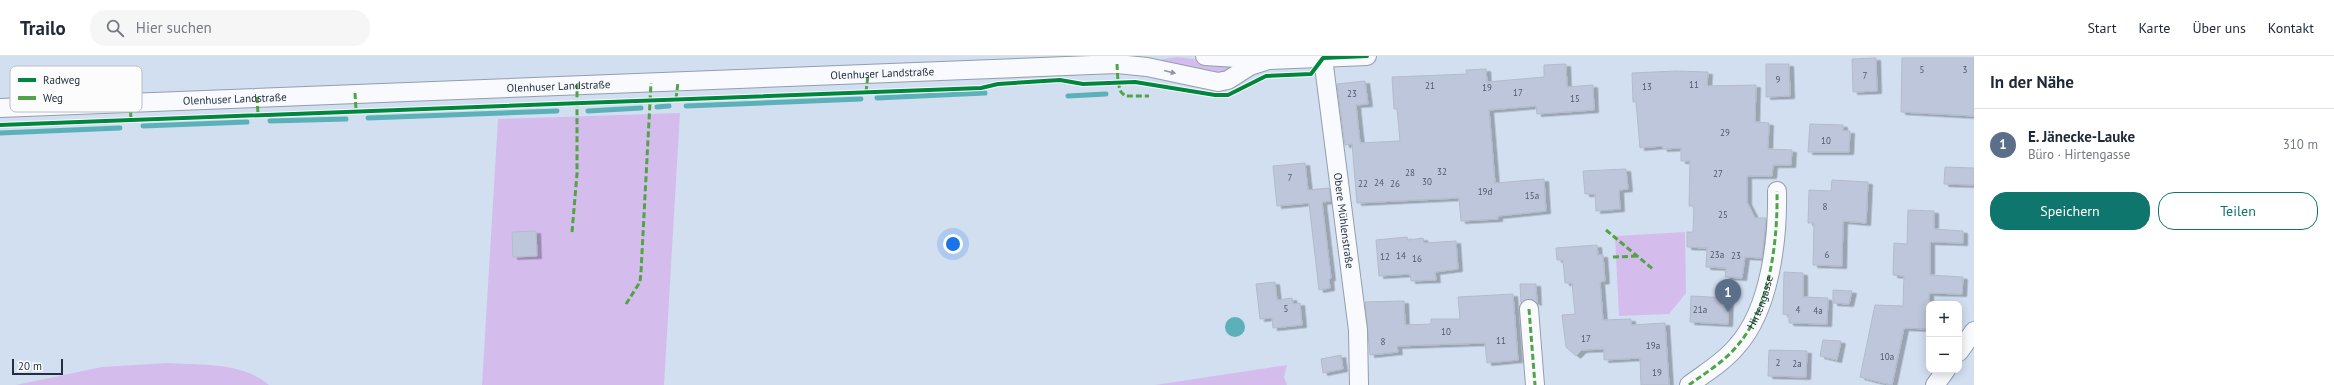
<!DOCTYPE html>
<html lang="de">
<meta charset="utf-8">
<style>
body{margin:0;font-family:"PT Sans",sans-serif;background:#f6f6f7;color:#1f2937}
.controls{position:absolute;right:12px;bottom:12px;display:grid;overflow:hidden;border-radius:8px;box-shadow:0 2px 10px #0003}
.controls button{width:36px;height:36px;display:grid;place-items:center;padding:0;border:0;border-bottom:1px solid #e0e1e3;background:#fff;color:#1f2937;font:20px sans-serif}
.scale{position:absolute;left:12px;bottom:10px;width:51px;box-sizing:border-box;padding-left:4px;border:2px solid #243040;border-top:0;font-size:11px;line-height:14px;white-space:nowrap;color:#243040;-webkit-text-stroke:3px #fcfcfc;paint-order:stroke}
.you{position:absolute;left:953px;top:188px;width:14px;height:14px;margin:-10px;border:3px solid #fff;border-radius:50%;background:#1a73e8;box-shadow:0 0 0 6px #1a73e833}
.badge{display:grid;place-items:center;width:26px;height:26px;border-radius:50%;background:#0f766e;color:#fff;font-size:13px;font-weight:700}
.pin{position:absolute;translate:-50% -33px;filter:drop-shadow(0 1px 2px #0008)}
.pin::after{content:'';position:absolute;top:21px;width:14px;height:12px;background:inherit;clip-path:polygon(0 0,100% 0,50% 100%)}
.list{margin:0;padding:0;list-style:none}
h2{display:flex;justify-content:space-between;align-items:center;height:52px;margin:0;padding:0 16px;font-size:17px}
h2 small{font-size:13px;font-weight:400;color:#747a83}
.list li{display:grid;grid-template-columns:26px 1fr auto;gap:12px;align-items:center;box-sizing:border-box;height:72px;padding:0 16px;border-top:1px solid #e0e1e3}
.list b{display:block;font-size:15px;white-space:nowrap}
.list p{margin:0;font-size:13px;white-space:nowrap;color:#747a83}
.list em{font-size:13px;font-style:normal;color:#747a83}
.actions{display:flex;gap:8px;padding:12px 16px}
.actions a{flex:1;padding:9px 0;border:1px solid #0f766e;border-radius:16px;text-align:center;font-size:14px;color:#0f766e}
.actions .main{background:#0f766e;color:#fff}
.icon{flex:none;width:22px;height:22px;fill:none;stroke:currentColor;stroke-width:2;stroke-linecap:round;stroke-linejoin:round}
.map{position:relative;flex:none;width:1974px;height:329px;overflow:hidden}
header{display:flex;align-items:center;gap:24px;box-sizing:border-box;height:56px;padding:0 20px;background:#fff;border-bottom:1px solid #e0e1e3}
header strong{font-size:19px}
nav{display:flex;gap:22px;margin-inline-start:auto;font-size:14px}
.search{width:280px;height:36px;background:#f6f6f7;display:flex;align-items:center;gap:10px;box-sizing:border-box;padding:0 14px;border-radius:16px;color:#747a83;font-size:15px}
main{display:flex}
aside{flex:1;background:#fff}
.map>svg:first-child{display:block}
</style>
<header>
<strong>Trailo</strong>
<div class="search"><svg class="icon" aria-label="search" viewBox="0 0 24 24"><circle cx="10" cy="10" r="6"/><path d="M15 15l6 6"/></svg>Hier suchen</div>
<nav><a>Start</a><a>Karte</a><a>Über uns</a><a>Kontakt</a></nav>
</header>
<main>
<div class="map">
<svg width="1974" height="329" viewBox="0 0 1974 329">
<defs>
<filter id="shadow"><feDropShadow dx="4.5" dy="2.5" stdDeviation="0" flood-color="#0004"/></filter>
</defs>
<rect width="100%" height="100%" fill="#d2dff1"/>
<g fill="#d4bdec">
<path d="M1177 1 1237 8 1224 18 1159 4Z"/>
<path d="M680 57 664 329H482L498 63Z"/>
<path d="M1685 176 1686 237 1669 258 1619 260 1615 180Z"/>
<path d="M167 307C199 309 243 306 269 329H16L102 311Z"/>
<path d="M1287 309 1284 321 1287 329H1155Z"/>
</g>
<circle fill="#5cb1b8" cx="1235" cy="271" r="10"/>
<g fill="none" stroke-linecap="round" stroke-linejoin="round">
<g stroke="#5cb1b8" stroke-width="5">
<path d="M1068 40 1106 38"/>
<path d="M877 42 985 37"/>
<path d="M686 50 861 43"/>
<path d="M657 51 669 50"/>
<path d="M588 55 641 52"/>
<path d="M368 62 557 55"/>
<path d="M270 65 346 63"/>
<path d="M143 70 247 66"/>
<path d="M0 77 120 72"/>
</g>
</g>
<g fill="#bec6db" stroke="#b3bbcb" filter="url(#shadow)">
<path d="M1876 2 1877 35 1853 36 1852 3Z"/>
<path d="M1902 2H1974V60L1901 56Z"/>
<path d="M1566 8 1567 31 1593 29 1594 54 1537 58 1536 50 1489 54 1495 127 1544 123 1546 155 1498 160V163L1461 165 1459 142 1357 147 1352 88 1345 89 1337 28 1365 25 1368 48 1356 49 1360 87 1400 85 1397 53H1394L1392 21 1467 18 1466 14 1486 13 1487 26 1544 21V9Z"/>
<path d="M1766 8H1789L1790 40 1766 41Z"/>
<path d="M1676 15 1708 16 1707 30 1756 29 1755 66 1769 67 1768 93 1792 94 1791 109H1773L1772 120H1747V146L1755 162H1766L1762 202 1745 201 1742 222 1725 221 1726 212 1706 211 1707 192 1687 191V176H1693L1694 150H1689L1690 105H1681V92L1663 93 1662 90 1640 92 1636 46H1633L1632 17Z"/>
<path d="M1810 68 1843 69V75H1850L1849 96H1808Z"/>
<path d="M1305 107 1308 134 1329 132 1331 145 1322 146 1331 222 1329 223 1330 232 1319 234 1309 147 1277 150 1273 110Z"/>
<path d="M1945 111 1974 112V129L1944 128Z"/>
<path d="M1626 113 1628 133 1619 134 1620 153 1596 155 1595 138H1585L1583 115Z"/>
<path d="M1832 124 1868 126 1866 167 1843 165 1842 210 1813 209 1814 167H1808L1809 134 1831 135Z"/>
<path d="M1908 154 1934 155V173L1963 175V187L1930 186V219L1963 221 1962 238 1929 237V273L1904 272 1892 329 1860 321 1875 249 1903 250 1904 220 1893 219 1894 187 1907 188Z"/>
<path d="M536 175 537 200 513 201 512 176Z"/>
<path d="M1407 181 1408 184 1423 182 1424 187 1456 185 1458 213 1435 216 1436 224 1411 225 1410 218 1379 220 1376 184Z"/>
<path d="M1597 189 1598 199H1603L1605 225 1600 226 1603 264 1631 263V269L1665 267 1669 329H1641L1640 302 1604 304V293L1582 294 1576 300 1566 291 1562 259 1575 258 1572 227H1565L1563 204H1557L1556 192Z"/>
<path d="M1784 216 1803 217V241L1828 242 1827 268 1789 267V259L1783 258Z"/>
<path d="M1275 226 1277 244 1292 242 1293 248 1300 247 1302 269 1273 272 1272 262 1260 263 1256 228Z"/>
<path d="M1520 228H1536L1537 247 1529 243 1521 247Z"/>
<path d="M1833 234 1852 235 1849 248 1833 247Z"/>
<path d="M1513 238 1518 304 1487 307 1485 287 1397 290 1398 296 1370 299 1365 246 1404 245 1405 269 1431 268V263H1460L1458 241Z"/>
<path d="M1691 240 1729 242 1728 268 1690 266Z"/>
<path d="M1823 284 1841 285 1837 304 1820 300Z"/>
<path d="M1769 294 1807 295 1806 321 1768 320Z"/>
<path d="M1341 299 1343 313 1323 317 1321 303Z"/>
</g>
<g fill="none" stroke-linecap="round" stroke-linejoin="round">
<g stroke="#939ead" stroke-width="20">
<g id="minor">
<path d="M1205 0 1269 4 1367 0"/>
<path id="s1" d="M1323 2 1358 274 1359 329"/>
<path id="s2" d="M0 52 1117 8 1147 11 1218 26 1228 24 1250 10 1269 4"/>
<path d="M1529 253 1535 329"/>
<path d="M1959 296 1974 275"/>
<path id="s3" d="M1689 329C1705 317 1724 306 1737 290 1770 253 1778 184 1777 135"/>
<path d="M1935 329 1946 314"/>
</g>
</g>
<use href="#minor" stroke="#f8fafd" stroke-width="18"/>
<g stroke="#50a446" stroke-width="3" stroke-dasharray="6 3" stroke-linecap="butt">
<path d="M1117 8 1118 27 1121 36 1125 40H1149"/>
<path d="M866 36 868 19"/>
<path d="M355 37 356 54"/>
<path d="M257 41 258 58"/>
<path d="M676 43 678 26"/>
<path d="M130 47 131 63"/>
<path d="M1606 174 1654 214"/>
<path d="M572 176 577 118V29"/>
<path d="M1613 201 1638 200"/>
<path d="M626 248 640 226 641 216 651 27"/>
<path d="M1529 253 1535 329"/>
<path d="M1689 329C1705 317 1724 306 1737 290 1770 253 1778 184 1777 135"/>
</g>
<g stroke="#fcfcfc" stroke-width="6">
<path id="cycleway" d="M0 69 981 32 998 28 1060 24 1083 28 1135 26 1215 39H1228L1266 20 1311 18 1323 2 1367 0"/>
</g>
<use href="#cycleway" stroke="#00873e" stroke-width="4"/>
</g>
<defs><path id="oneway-solid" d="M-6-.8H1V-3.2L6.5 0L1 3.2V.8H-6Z"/></defs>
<use fill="#8e959e" href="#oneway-solid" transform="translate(1170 16) rotate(14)"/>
<g text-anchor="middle" stroke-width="4" stroke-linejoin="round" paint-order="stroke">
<g font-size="9" fill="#4e596a">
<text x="1922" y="17">5</text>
<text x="1965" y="17">3</text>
<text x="1865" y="23">7</text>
<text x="1778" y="27">9</text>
<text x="1694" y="32">11</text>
<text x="1430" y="33">21</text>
<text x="1647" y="34">13</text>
<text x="1487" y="35">19</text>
<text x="1518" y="40">17</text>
<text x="1352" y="41">23</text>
<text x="1575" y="46">15</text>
<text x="1725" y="80">29</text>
<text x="1826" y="88">10</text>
<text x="1442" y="119">32</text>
<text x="1410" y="120">28</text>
<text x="1718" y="121">27</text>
<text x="1290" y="125">7</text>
<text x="1427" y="129">30</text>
<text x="1379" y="130">24</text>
<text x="1363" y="131">22</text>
<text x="1395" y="131">26</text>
<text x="1485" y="139">19d</text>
<text x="1532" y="143">15a</text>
<text x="1825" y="154">8</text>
<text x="1723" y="162">25</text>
<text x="1717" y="202">23a</text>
<text x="1827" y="202">6</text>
<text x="1401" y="203">14</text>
<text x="1736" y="203">23</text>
<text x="1385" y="204">12</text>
<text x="1417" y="206">16</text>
<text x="1286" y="256">5</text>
<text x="1700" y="257">21a</text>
<text x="1798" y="257">4</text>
<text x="1818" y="258">4a</text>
<text x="1446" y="279">10</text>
<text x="1586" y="286">17</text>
<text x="1501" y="288">11</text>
<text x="1383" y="289">8</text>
<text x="1653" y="293">19a</text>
<text x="1887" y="304">10a</text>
<text x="1778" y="310">2</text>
<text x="1797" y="311">2a</text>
<text x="1657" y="320">19</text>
</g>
<g font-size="11" fill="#243040" stroke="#fcfcfc">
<text dy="4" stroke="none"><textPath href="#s2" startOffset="883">Olenhuser Landstraße</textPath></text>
<text dy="4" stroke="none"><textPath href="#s2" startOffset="559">Olenhuser Landstraße</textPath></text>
<text dy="4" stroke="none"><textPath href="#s2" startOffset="235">Olenhuser Landstraße</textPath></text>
<text dy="4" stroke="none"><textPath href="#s1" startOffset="164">Obere Mühlenstraße</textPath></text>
<text dy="4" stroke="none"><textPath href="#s3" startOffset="112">Hirtengasse</textPath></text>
</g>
</g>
<rect x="10" y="10" width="132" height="46" rx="6" fill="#fcfcfc" stroke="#bbbfc4" stroke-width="1"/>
<rect x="18" y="22" width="18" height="4" fill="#00873e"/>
<rect x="18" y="40" width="18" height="4" fill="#50a446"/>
<g font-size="11" fill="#243040">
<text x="43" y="28">Radweg</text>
<text x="43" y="46">Weg</text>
</g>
</svg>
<div class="controls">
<button>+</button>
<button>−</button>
</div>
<div class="scale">20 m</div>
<div class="you"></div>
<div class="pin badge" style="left:1728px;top:256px;background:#5c6f8a">1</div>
</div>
<aside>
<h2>In der Nähe<small></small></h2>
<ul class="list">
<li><span class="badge" style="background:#5c6f8a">1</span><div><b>E. Jänecke-Lauke</b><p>Büro · Hirtengasse</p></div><em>310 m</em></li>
</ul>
<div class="actions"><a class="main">Speichern</a><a>Teilen</a></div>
</aside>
</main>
